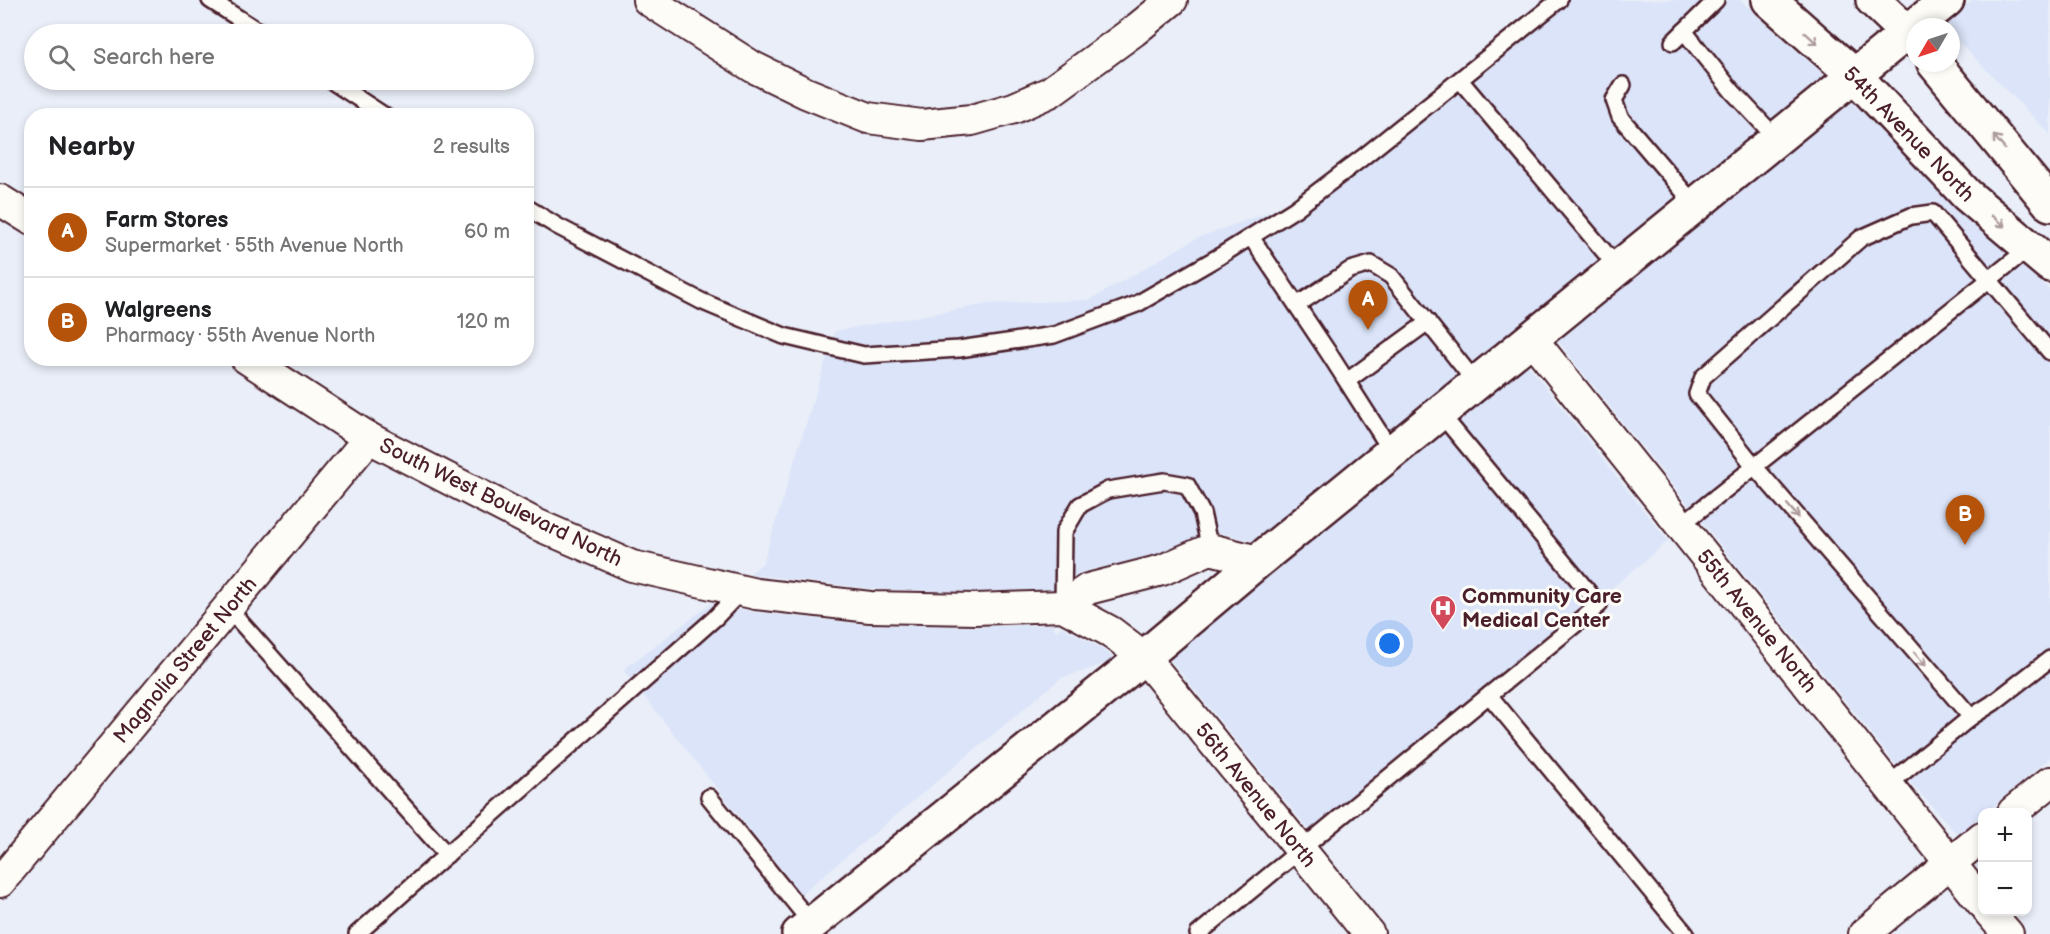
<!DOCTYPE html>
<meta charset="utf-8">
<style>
body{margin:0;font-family:"Balsamiq Sans",sans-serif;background:#f6f6f6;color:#202124}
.controls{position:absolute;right:18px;bottom:18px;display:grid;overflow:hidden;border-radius:12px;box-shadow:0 3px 9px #0003}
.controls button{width:54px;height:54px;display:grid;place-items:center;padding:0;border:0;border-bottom:2px solid #e0e0e0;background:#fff;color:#202124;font:30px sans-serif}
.compass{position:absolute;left:1906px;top:18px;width:54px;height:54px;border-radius:50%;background:#fff;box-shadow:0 3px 9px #0003;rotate:231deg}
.you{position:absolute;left:1390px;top:644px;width:21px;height:21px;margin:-15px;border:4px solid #fff;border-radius:50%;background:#1a73e8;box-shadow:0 0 0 9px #1a73e833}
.badge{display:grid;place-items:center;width:39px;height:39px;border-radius:50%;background:#b45309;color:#fff;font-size:20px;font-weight:700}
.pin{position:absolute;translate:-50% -50px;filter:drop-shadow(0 2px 3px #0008)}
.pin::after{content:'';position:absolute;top:32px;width:21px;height:18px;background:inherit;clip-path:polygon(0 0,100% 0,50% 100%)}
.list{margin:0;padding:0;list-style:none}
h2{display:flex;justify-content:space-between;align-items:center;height:78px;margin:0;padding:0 24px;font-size:26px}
h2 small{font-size:20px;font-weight:400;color:#757577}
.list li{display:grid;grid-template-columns:39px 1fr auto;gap:18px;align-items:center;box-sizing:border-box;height:90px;padding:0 24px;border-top:2px solid #e0e0e0}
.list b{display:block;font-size:22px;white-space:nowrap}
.list p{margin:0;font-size:20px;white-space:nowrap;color:#757577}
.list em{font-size:20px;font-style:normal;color:#757577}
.icon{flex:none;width:33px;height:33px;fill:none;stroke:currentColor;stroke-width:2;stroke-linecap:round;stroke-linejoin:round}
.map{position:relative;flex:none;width:2050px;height:934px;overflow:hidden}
.search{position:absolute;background:#fff;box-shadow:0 3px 9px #0003;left:24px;top:24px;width:510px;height:66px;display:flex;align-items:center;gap:15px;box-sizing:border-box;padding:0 21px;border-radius:33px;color:#757577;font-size:22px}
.panel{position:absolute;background:#fff;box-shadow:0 3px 9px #0003;left:24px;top:108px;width:510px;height:258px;border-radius:24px}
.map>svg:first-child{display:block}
</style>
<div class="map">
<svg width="2050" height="934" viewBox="0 0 2050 934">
<rect width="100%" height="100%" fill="#e9eef8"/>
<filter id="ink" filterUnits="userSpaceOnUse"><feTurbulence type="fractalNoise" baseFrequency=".0167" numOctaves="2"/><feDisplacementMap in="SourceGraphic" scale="12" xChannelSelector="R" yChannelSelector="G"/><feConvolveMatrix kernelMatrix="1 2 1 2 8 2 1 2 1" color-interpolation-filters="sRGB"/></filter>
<g filter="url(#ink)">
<g fill="#dbe4f9">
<path d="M1542 0H1740L1826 77 1255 541 1217 532 1205 533 1158 554 1086 571 1063 585 1058 582 1054 589 977 592 873 589 749 574 763 563 835 331 988 304 1090 300 1197 238 1333 189Z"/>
<path d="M1973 0H2050V134L1958 41 1951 32V27H1947L1944 24Z"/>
<path d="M1851 100 1954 209 2050 290V758L1986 812H1982V815L1958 835 1911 783 1557 340Z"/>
<path d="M1527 364 1668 541 1315 837 1169 658Z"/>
<path d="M712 603 752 612 868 625 973 627 1052 625 1056 631 1062 627 1099 647 1115 659 1111 662 1061 678 801 894 623 670Z"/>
</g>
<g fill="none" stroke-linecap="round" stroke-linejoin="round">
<g stroke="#4a1f2b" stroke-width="20">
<g id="service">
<path d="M210 0 263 34"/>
<path d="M1684 31 1732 91 1776 138"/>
<path d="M1673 42 1716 0"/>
<path d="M330 80 385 116"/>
<path d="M1460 80 1618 268"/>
<path d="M1623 85 1614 100 1620 117 1695 205"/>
<path d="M526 207 557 226 701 301 784 336 864 355 959 349 1054 335 1137 304 1220 256 1295 209 1362 158 1559 0"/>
<path d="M1251 237 1328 352 1392 452"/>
<path d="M1297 305 1350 270 1371 264 1391 276 1476 383"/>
<path d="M1347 381 1428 322"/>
<path d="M1440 413 1599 605 1489 695"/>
<path d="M1681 525 2029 248"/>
<path d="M1063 606 1064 532 1080 505 1108 490 1164 481 1187 485 1202 513 1210 549"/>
<path d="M228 608 447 855"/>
<path d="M1971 717 1755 467 1697 394 1703 377 1861 238 1911 216 1933 213 2050 352"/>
<path d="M1888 785 1971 717 1993 703 2050 659"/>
<path d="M709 797 812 924"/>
<path d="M357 934 715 618 741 591"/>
<path d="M1198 934 1489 695 1686 934"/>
</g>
</g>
<g stroke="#4a1f2b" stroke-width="34">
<g id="minor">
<path d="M648 0 753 67 806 93 868 118 922 125 972 120 1014 108 1050 92 1134 31 1172 0"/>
<path d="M0 200 32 220"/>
<path d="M1532 339 1982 903"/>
<path d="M246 358 369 438 538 525 632 566 756 594 870 607 975 609 1063 606 1111 632 1144 657 1369 934"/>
<path d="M1063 606 1088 589 1162 570 1210 549 1258 561"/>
<path d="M2013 812 2050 782"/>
<path d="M0 882 369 438"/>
<path d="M1989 912 2008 934"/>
<path d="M1864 934 1982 837"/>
</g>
</g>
<g stroke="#4a1f2b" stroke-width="38">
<g id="secondary">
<path d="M1769 0 1854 75 1967 195 2050 265"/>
<path d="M1873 0 1915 40"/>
<path d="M1934 63 2050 204"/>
<path d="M799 934 1144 657 1258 561 1947 0"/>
</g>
</g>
<use href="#service" stroke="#fdfcf7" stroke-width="15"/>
<use href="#minor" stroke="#fdfcf7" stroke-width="30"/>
<use href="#secondary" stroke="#fdfcf7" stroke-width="33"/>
</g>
<defs><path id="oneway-shaft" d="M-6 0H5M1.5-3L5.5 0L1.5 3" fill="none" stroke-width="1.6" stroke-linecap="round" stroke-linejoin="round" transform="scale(1.5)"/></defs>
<g stroke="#ac999b">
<use href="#oneway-shaft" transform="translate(1811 38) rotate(42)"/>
<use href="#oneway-shaft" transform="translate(1999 142) rotate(-129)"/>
<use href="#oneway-shaft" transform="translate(1998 221) rotate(40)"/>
<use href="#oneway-shaft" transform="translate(1793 511) rotate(49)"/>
<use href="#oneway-shaft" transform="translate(1920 659) rotate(49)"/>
</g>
</g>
<defs>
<g id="hospital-pin" transform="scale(1.35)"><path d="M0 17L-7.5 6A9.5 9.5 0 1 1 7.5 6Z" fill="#d1495b" stroke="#fdfcf7"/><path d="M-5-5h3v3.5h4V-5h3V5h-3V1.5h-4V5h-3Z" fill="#fff"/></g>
</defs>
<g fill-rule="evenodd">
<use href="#hospital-pin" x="1443" y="608"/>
</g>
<g text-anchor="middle" stroke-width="6" stroke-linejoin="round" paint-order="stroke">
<g font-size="21" fill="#4a1f2b" stroke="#fdfcf7">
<text transform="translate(1909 134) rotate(46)" y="7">54th Avenue North</text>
<text transform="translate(501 502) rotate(26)" y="7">South West Boulevard North</text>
<text transform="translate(1757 621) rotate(51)" y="7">55th Avenue North</text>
<text transform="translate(185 660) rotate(-50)" y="7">Magnolia Street North</text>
<text transform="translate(1256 795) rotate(51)" y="7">56th Avenue North</text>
</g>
<g font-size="21" font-weight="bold" fill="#4a1f2b" stroke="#fdfcf7" text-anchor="start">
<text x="1462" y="603">Community Care<tspan x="1462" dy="24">Medical Center</tspan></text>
</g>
</g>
</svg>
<div class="controls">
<button>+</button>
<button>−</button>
</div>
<svg class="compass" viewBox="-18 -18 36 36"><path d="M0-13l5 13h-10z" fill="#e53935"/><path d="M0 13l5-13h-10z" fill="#757577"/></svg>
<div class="you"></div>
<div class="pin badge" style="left:1368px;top:330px">A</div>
<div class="pin badge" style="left:1965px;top:545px">B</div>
<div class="search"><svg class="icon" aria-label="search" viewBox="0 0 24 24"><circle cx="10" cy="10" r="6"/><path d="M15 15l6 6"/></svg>Search here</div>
<section class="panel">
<h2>Nearby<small>2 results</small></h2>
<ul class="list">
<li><span class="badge">A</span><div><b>Farm Stores</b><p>Supermarket · 55th Avenue North</p></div><em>60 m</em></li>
<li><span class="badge">B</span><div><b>Walgreens</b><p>Pharmacy · 55th Avenue North</p></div><em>120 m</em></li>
</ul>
</section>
</div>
